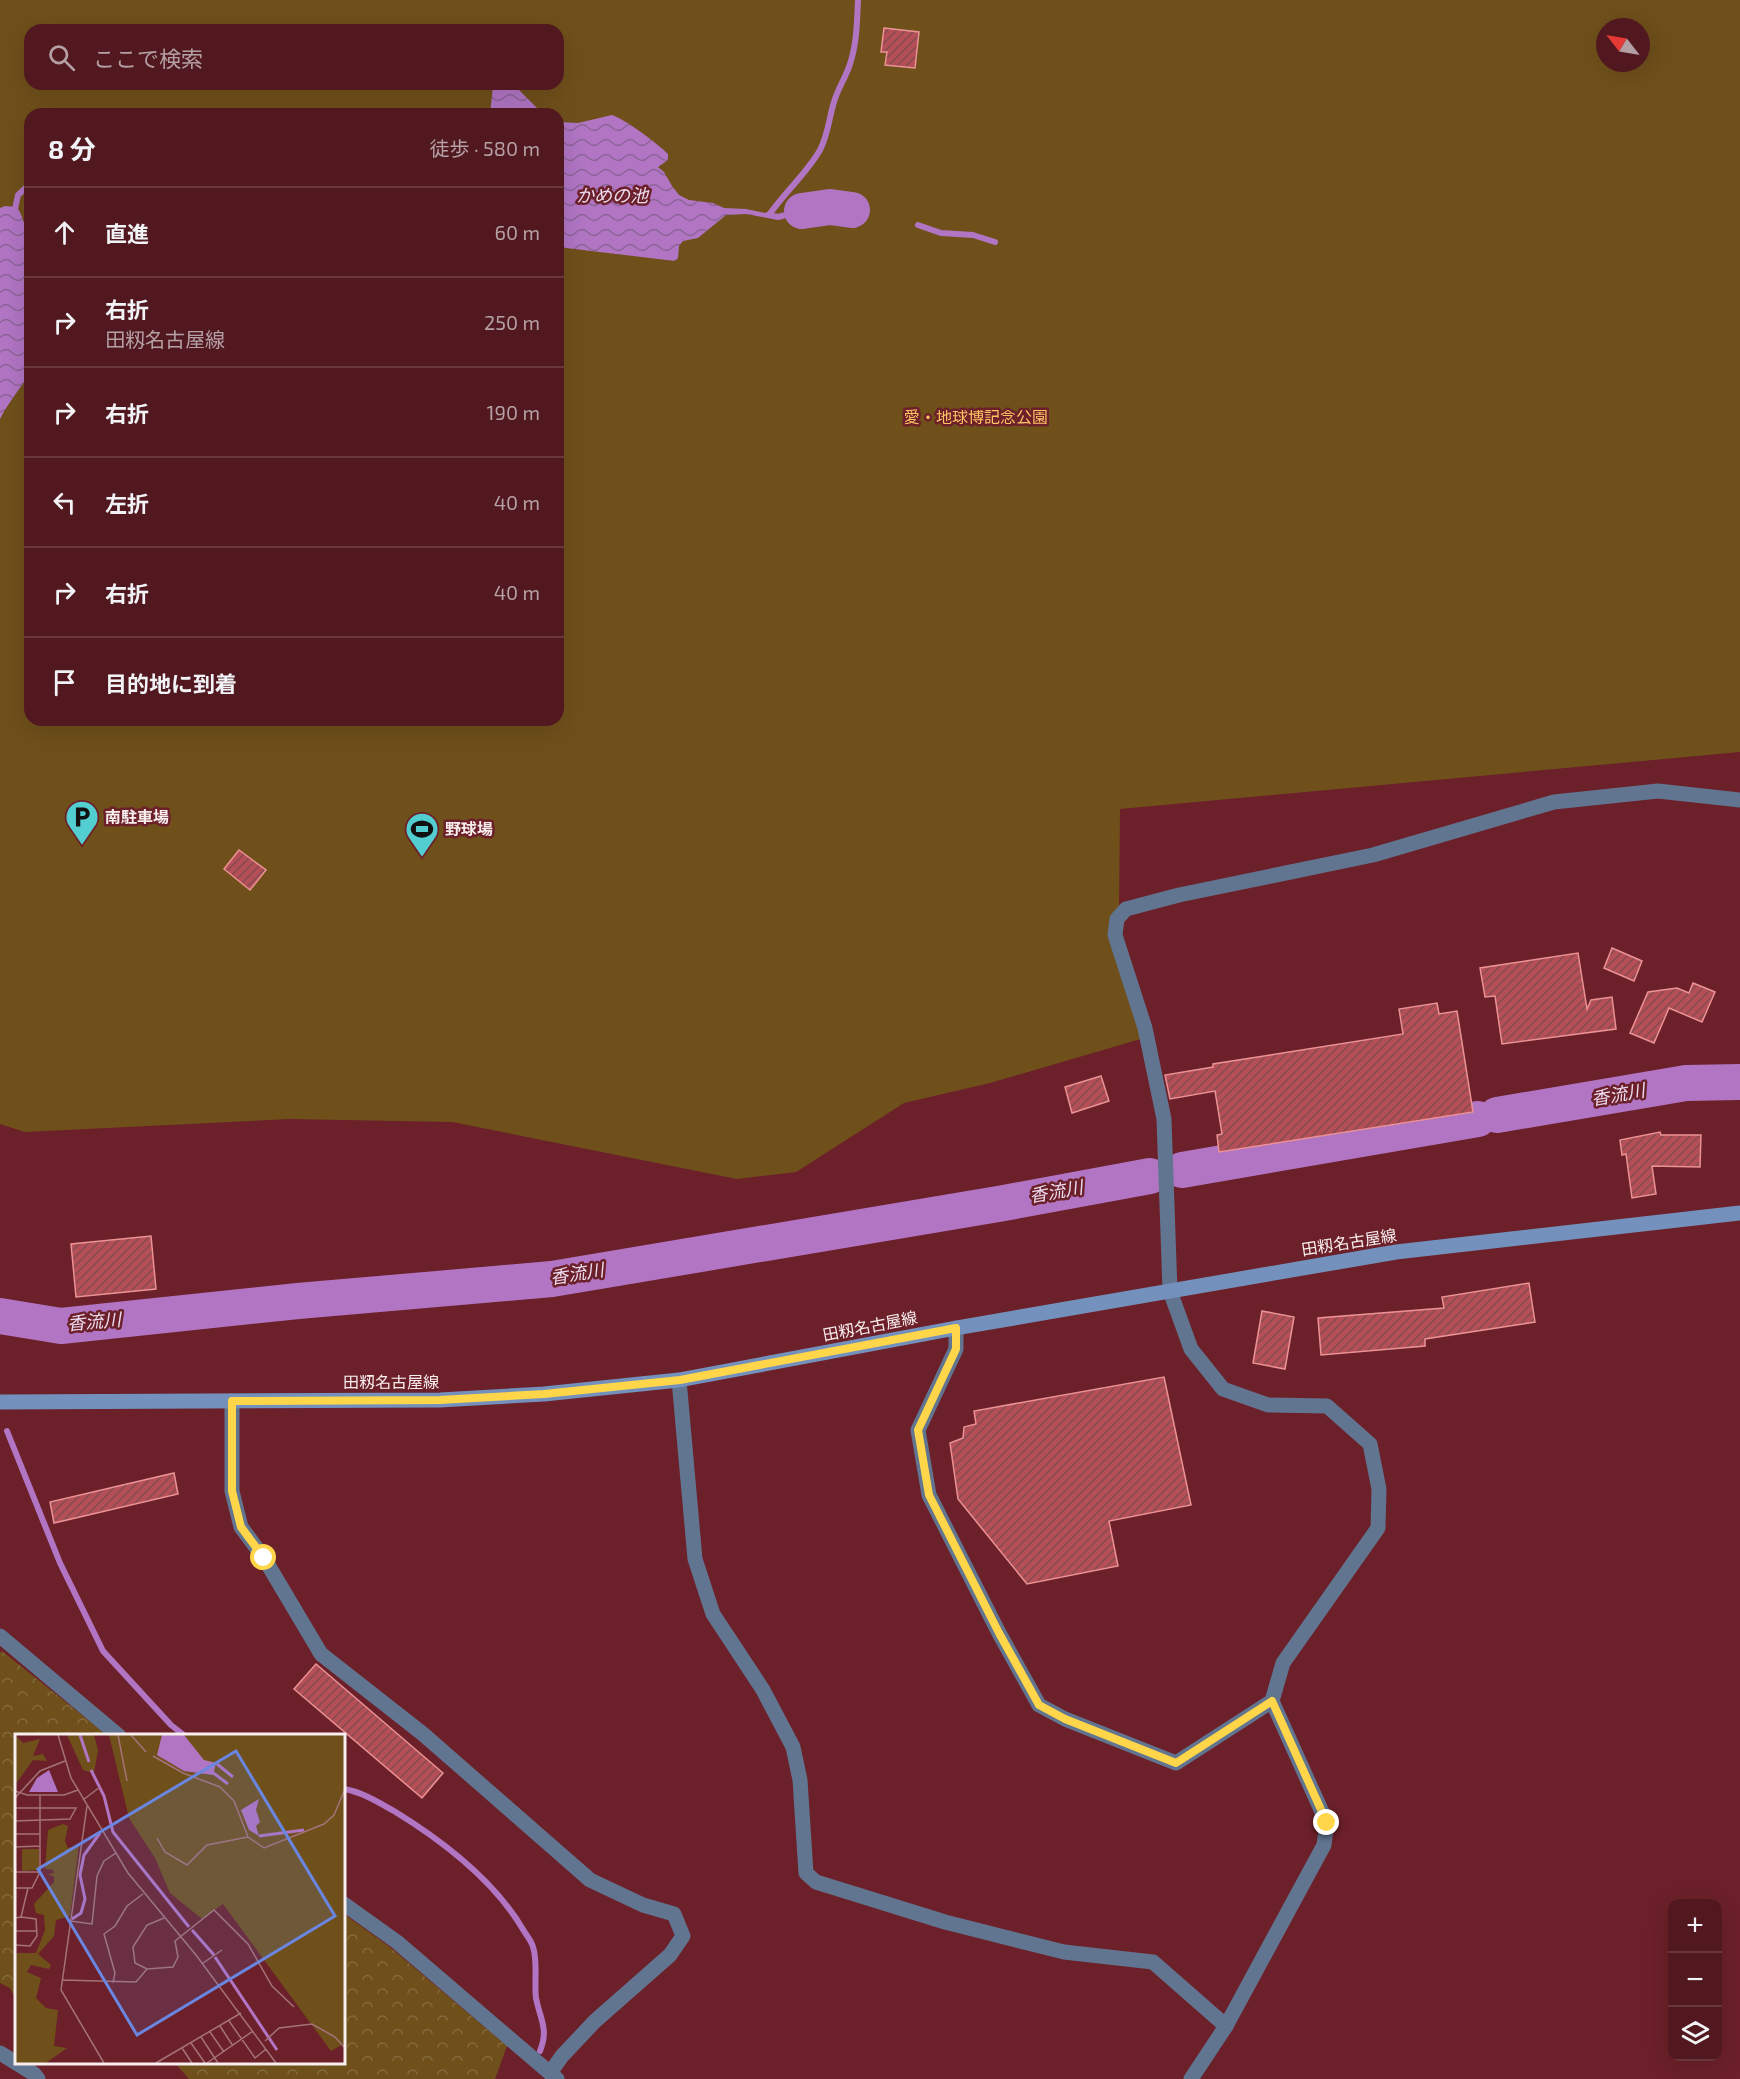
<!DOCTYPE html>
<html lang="ja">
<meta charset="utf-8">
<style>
body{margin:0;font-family:"Exo 2","Noto Sans JP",sans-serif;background:#572128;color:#f1f3f6}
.controls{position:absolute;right:18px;bottom:18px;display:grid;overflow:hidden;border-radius:12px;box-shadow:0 6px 24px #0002}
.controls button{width:54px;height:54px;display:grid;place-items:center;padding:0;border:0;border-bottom:2px solid #67373d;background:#51181f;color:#f1f3f6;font:30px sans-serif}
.compass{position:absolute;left:1596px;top:18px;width:54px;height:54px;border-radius:50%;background:#51181f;box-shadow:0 6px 24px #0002;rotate:301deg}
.stop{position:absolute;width:18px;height:18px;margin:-14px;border:4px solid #ffd54a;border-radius:50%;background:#fff}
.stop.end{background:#ffd54a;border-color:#fff;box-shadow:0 2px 6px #0008}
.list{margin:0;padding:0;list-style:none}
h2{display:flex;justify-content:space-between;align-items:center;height:78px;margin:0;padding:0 24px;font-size:26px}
h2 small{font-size:20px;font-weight:400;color:#b4a0a4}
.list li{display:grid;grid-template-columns:39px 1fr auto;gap:18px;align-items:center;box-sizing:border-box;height:90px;padding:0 24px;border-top:2px solid #67373d}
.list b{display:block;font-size:22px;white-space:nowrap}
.list p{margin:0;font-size:20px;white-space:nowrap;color:#b4a0a4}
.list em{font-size:20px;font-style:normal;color:#b4a0a4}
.icon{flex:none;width:33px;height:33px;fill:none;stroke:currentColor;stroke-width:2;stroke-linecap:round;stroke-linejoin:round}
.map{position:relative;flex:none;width:1740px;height:2079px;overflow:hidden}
.search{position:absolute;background:#51181f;box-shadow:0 6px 24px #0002;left:24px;top:24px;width:540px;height:66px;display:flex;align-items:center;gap:15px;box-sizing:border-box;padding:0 21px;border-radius:18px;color:#b4a0a4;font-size:22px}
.panel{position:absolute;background:#51181f;box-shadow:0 6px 24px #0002;left:24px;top:108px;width:540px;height:618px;border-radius:18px}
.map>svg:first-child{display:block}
</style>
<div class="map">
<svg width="1740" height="2079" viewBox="0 0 1740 2079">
<defs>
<pattern id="forest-crowns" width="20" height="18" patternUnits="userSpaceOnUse" patternTransform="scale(1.5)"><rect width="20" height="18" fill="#6f501b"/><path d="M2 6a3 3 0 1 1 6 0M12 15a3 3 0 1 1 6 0" fill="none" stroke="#846a3c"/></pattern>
<pattern id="water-waves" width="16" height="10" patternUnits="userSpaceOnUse" patternTransform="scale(1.5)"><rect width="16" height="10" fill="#b175c4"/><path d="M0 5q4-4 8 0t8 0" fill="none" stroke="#8d6598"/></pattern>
<pattern id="building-hatch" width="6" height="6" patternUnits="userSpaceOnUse" patternTransform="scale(1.5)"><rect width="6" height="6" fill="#b44f57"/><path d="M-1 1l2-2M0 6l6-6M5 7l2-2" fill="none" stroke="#844b50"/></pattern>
</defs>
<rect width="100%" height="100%" fill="#6c2029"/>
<g fill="url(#forest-crowns)">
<path d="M2 1651 107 1735 16 1736V2000L10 1988 0 1983V1653Z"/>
<path d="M344 1914 391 1948 507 2046 495 2079H189L175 2063 344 2062Z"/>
</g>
<path fill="#6f501b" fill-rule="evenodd" d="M0 0H1740V752L1120 809 1119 911 1115 917 1144 1038 990 1083 904 1103 796 1172 737 1179 452 1122 289 1119 25 1132 0 1124ZM1605 27H1641V63H1605ZM30 30H558V84H30ZM30 114H558V720H30Z"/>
<g fill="url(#water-waves)">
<path d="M491 84H516L520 91 543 114H490L493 86Z"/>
<path d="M612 115C625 119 658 144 668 154V160L658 167 664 172 672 186 679 195 689 200 713 203 724 208 746 209 770 214 768 218 745 214 726 215 698 238 683 241 679 246 678 258 675 261 558 247V122L578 123Z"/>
<path d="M5 206 16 207C24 214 22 226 30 233V373C20 389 8 403 0 419V208Z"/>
</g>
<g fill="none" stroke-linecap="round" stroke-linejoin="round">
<g stroke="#b175c4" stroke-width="6">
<path d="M14 214 18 195 30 184"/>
<path d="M768 215 778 217 794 213"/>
<path d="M769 215C784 193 807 173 820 150 828 135 829 118 834 102 838 88 846 77 850 64 857 43 857 21 858 0"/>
<path d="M918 225 941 233 973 235 995 242"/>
<path d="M7 1431 60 1563 103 1651 171 1725 185 1736"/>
<path d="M344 1789C362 1792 378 1802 394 1811 443 1841 495 1881 524 1931 527 1936 532 1942 533 1947 538 1961 534 1983 536 1998 540 2019 549 2029 540 2051"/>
</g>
<g stroke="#b175c4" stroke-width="36">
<path d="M802 211 830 207 852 210"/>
<path d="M1497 1115 1686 1083 1740 1082"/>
<path d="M1182 1170 1478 1119"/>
<path d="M0 1316 61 1326 298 1301 552 1279 1004 1203 1150 1176"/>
</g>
</g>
<g fill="url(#building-hatch)" stroke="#eb9295" stroke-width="1.5">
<path d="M884 28 919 32 915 68 885 65 887 52H881Z"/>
<path d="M239 850 266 870 250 890 224 869Z"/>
<path d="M1612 948 1642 961 1634 981 1604 968Z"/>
<path d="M1578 953 1587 1009 1591 1000 1612 997 1616 1029 1502 1044 1495 996 1485 997 1480 968Z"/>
<path d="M1693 983 1715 992 1702 1022 1669 1008 1654 1043 1630 1033 1648 992 1677 988 1689 993Z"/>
<path d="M1437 1003 1439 1014 1457 1011 1473 1112 1219 1152 1217 1135 1222 1134 1215 1091 1170 1099 1165 1075 1213 1067V1064L1403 1034 1399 1009Z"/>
<path d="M1101 1076 1109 1101 1072 1113 1065 1087Z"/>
<path d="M1660 1132 1661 1135H1701L1700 1167 1652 1166 1656 1194 1632 1198 1626 1154 1622 1155 1620 1140Z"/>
<path d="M151 1236 156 1289 76 1297 71 1244Z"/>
<path d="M1529 1283 1535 1322 1425 1339V1346L1321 1355 1318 1318 1444 1308 1442 1297Z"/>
<path d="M1262 1311 1294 1317 1285 1369 1253 1363Z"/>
<path d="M1164 1377 1191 1505 1109 1521 1118 1566 1027 1584 958 1499 950 1443 963 1438 964 1427 976 1424 974 1411Z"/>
<path d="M174 1473 178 1494 54 1523 50 1502Z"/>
<path d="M316 1664 443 1773 422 1798 294 1689Z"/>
</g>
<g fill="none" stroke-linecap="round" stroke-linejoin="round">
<g stroke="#617490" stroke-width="15">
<path d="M956 1328V1349L918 1430 929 1495 999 1633 1039 1705 1065 1719 1176 1763 1272 1701 1283 1663 1378 1528 1379 1489 1370 1444 1327 1406 1268 1405 1223 1389 1191 1349 1170 1291 1164 1119 1145 1028 1115 935 1117 919 1126 909 1179 895 1373 855 1554 802 1658 791 1740 800"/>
<path d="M679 1380 695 1559 713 1614 763 1690 793 1747 800 1780 806 1873 816 1882 945 1922 1064 1952 1153 1962 1226 2026"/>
<path d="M232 1401V1491L241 1527 264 1558 321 1654 423 1734 590 1880 643 1905 674 1914 683 1936 670 1955 595 2021 562 2056 550 2073"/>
<path d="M0 1636 119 1736"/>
<path d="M344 1904 397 1942 557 2079"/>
<path d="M0 2053 34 2074 38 2079"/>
<path d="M1191 2079 1226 2026 1324 1845 1327 1823 1272 1701"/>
</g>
<path stroke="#7391bc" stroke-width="15" d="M0 1402 440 1400 544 1394 679 1380 956 1328 1396 1252 1740 1213"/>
</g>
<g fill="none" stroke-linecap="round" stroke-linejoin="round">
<path stroke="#ffd54a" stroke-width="8" d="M264 1558 241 1527 232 1491V1401L440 1400 544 1394 680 1380 956 1328V1349L918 1430 929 1495 999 1633 1039 1705 1065 1719 1176 1763 1272 1701 1327 1823"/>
</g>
<defs>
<g id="parking-pin" transform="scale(1.725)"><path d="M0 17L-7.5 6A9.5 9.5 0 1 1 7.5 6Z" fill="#52cdd0" stroke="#6c2029"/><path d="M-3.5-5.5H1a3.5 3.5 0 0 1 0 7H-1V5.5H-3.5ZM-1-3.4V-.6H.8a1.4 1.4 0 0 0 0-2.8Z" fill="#111"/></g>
<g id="stadium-pin" transform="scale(1.725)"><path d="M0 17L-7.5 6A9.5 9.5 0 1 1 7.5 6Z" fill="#52cdd0" stroke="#6c2029"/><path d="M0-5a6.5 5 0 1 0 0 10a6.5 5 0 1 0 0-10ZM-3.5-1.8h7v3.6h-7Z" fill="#111"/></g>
</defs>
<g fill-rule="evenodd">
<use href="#parking-pin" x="82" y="817"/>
<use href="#stadium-pin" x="422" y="829"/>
</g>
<g text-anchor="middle" stroke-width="5" stroke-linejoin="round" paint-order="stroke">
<g font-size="16" fill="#fdc365" stroke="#6c2029">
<text x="976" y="423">愛・地球博記念公園</text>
</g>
<g font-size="16" font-weight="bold" fill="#f8eeee" stroke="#6c2029" text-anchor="start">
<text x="105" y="823">南駐車場</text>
<text x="445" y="835">野球場</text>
</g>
<g font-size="16" fill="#f8eeee" stroke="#6c2029">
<text transform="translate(1349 1242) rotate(-9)" y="6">田籾名古屋線</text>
<text transform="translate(870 1326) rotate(-11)" y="6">田籾名古屋線</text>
<text x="391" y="1388">田籾名古屋線</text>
</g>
<g font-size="18" font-style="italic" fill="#edddf2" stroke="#6c2029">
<text x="612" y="202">かめの池</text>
<text transform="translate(1618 1095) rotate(-10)" y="6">香流川</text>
<text transform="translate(1056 1192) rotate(-10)" y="6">香流川</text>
<text transform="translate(577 1274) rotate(-9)" y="6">香流川</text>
<text transform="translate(94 1322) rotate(-5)" y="6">香流川</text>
</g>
</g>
<g transform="translate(15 1734)">
<rect width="330" height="330" fill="#6c2029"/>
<path d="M0 1 8 9 25 5 18 22 28 20 32 27 18 26 0 51ZM48 90 53 92 50 107 53 114 64 111 55 182 41 186 39 202 23 220 36 231 34 235 16 231 12 238 26 244 21 264 31 274 43 276 39 312 52 314 31 329H0V219H21L30 196 29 181 21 179 19 170 39 148V143L33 140 39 139 38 136 30 135 33 96Z" fill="#6f501b"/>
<path d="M52 1H79L83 16 79 39 68 36ZM94 1H330V309L316 317 208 170 187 185 155 159 140 124 114 84ZM7 115H24V136L7 137Z" fill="#6f501b"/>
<path d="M147 1H169L189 26 201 29 198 41 169 37 142 21ZM34 36 43 58H14L22 44ZM244 65 241 76 245 88 241 92 244 102 234 96 226 76Z" fill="#b175c4"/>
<path fill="none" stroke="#b175c4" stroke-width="3" d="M65 1 74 28M202 30 218 43M76 36 89 62 98 98 174 193M197 38 213 50M244 102 289 96M57 185 66 179 70 165 65 141 69 121 85 99M177 196 199 221M200 223 262 316"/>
<path fill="none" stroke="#a47278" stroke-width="1.5" d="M43 1 56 44 113 139 181 221 261 329M103 1 112 47M116 1 131 18M138 22 168 39 205 53 219 67 233 103 249 114 309 90 319 81 330 55M0 57 12 61H49L63 56M0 64 25 37 50 27M68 66 85 53M72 72 46 256 89 329M0 74H61L55 85 0 87M0 100H25M142 104 150 118 172 131 192 111 233 103M0 113 25 112M0 138H25M0 154H17L25 138V61M0 184 6 183 13 154M149 184 132 191 118 213 120 229 132 235 158 233 163 223 160 207 199 176 233 210 257 252 279 273M55 187 77 190 82 142 89 127 101 119M0 197H22M0 211 15 212 22 202 21 185 6 183M188 229 207 216M47 246 121 248 132 235M98 249 100 239 89 200 100 192 112 172 128 160M214 287 240 324 251 315M205 292 218 312M195 298 209 318M186 303 203 329M250 307 264 294 297 290 320 303 330 314M176 309 190 329M167 314 177 329M141 329 226 279M192 329 238 297"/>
<path fill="#6a86e0" fill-opacity="0.15" stroke="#6a86e0" stroke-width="3" d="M221 17 320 182 122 301 23 135Z"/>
<rect width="330" height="330" fill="none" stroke="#f8eeee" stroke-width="3"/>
</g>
</svg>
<div class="controls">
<button>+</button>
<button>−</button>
<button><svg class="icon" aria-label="layers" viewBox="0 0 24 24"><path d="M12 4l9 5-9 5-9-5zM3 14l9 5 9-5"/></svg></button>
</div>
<svg class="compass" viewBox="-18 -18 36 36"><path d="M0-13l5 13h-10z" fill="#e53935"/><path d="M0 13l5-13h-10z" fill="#b4a0a4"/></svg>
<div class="stop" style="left:264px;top:1558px"></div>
<div class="stop end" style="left:1327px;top:1823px"></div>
<div class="search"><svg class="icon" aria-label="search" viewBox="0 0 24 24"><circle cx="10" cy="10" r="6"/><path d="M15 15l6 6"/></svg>ここで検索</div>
<section class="panel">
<h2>8 分<small>徒歩 · 580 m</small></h2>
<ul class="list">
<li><svg class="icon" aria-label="ahead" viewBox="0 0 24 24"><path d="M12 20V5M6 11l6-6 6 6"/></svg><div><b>直進</b></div><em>60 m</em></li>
<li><svg class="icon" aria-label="right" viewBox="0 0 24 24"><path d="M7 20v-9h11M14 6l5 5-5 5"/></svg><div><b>右折</b><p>田籾名古屋線</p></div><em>250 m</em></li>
<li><svg class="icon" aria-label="right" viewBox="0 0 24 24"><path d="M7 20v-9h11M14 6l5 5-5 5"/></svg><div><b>右折</b></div><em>190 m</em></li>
<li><svg class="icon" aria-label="left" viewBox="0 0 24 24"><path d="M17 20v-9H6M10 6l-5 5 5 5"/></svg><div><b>左折</b></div><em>40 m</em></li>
<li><svg class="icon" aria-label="right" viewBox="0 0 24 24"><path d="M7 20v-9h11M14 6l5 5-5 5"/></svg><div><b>右折</b></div><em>40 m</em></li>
<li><svg class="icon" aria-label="arrive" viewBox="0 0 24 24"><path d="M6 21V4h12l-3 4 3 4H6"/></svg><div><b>目的地に到着</b></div></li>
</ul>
</section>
</div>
